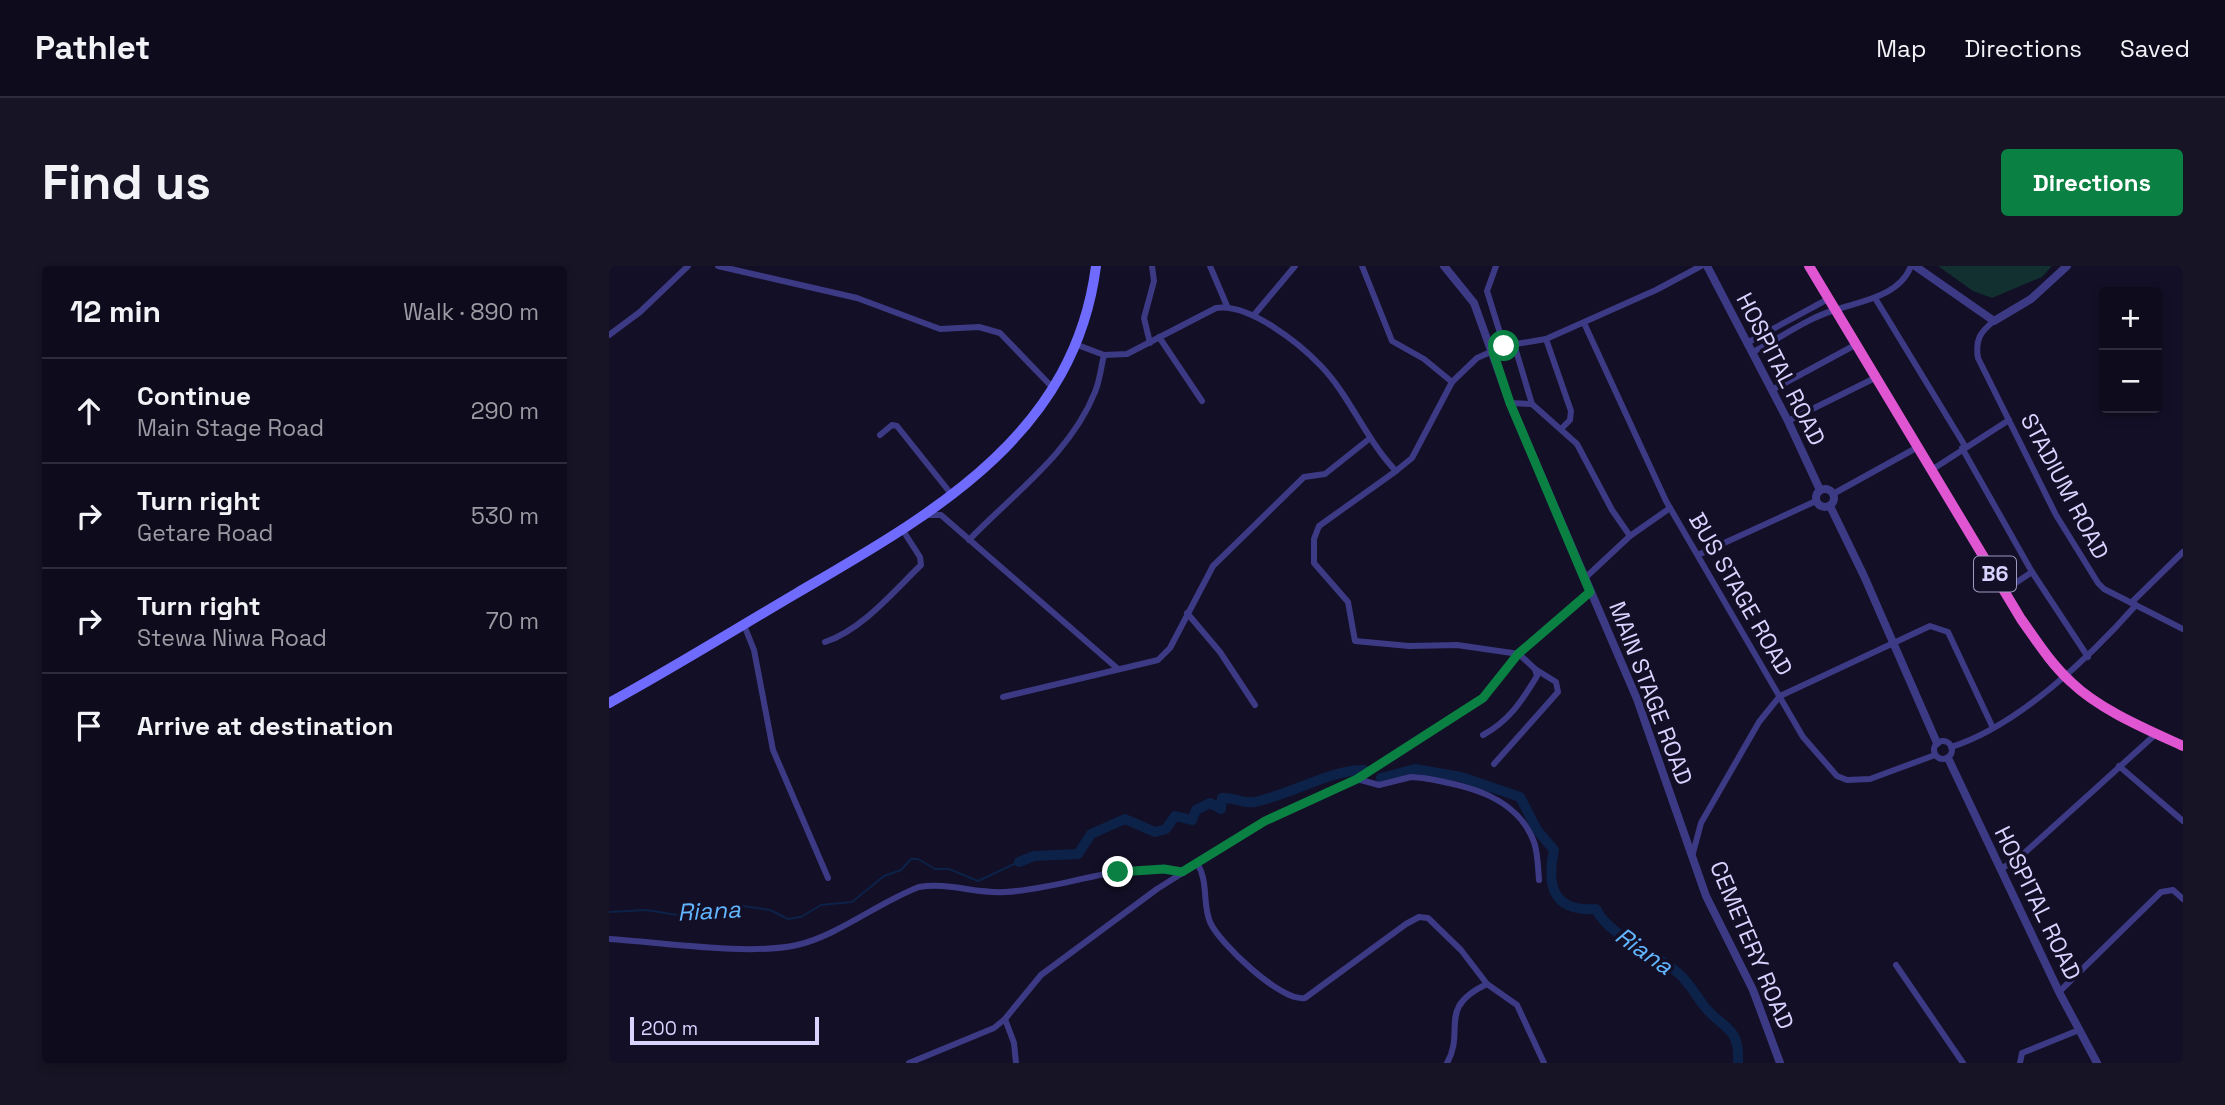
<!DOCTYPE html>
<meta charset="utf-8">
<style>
body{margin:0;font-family:"Space Grotesk",sans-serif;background:#171425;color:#f1f3f6}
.controls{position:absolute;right:21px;top:21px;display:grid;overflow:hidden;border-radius:7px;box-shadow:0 4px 10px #0003}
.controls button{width:63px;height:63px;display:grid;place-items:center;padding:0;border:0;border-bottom:2px solid #2e2b3b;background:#0e0b1c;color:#f1f3f6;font:35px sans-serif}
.scale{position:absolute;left:21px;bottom:18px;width:189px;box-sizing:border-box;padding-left:7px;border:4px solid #d9d4ff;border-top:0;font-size:19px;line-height:24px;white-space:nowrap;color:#d9d4ff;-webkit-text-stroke:5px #130f26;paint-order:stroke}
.stop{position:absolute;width:21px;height:21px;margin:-16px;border:5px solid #0b8043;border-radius:50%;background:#fff}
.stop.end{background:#0b8043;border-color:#fff;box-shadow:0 2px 7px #0008}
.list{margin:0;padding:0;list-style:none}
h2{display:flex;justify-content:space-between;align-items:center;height:91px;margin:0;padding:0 28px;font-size:30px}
h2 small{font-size:23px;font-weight:400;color:#9b9ba3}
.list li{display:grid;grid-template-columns:46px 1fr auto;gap:21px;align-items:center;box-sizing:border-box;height:105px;padding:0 28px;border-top:2px solid #2e2b3b}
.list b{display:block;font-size:26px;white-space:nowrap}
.list p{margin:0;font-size:23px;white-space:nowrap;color:#9b9ba3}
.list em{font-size:23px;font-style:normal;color:#9b9ba3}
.icon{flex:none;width:38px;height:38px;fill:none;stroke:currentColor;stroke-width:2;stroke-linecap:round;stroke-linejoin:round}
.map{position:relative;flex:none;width:1574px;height:797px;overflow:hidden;border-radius:7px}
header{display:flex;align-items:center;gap:42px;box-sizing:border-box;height:98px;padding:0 35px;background:#0e0b1c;border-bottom:2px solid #2e2b3b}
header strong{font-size:33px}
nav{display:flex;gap:38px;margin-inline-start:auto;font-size:24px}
.intro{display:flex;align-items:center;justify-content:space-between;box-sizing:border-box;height:168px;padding:0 42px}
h1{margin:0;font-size:49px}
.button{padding:18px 32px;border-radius:7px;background:#0b8043;color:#fff;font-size:24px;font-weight:700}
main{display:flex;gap:42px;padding:0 42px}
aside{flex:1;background:#0e0b1c;border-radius:7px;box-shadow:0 4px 10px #0003}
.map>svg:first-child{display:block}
</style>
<header>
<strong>Pathlet</strong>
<nav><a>Map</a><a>Directions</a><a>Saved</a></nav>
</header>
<div class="intro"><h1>Find us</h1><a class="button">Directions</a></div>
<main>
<aside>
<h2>12 min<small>Walk · 890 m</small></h2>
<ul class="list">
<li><svg class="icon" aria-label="ahead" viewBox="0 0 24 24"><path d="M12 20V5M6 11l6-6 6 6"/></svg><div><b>Continue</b><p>Main Stage Road</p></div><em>290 m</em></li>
<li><svg class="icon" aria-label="right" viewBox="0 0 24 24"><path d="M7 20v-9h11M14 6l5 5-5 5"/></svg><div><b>Turn right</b><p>Getare Road</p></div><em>530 m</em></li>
<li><svg class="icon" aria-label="right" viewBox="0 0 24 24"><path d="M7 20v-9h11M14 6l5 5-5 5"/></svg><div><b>Turn right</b><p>Stewa Niwa Road</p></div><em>70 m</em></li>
<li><svg class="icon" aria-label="arrive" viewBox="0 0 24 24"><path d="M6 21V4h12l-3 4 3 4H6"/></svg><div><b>Arrive at destination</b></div></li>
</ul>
</aside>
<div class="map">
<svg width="1574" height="797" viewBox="0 0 1574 797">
<rect width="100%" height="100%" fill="#130f26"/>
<path fill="#12302f" d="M1329 0H1443L1433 11 1383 32 1364 25Z"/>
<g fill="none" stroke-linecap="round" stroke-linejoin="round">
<path stroke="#0c2248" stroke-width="2" d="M0 646 37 644 81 651 115 640H134L161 644 179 653 192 651 212 639 243 636 275 610 292 604 302 593H309L326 603H340L369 615 410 596"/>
<g stroke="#0c2248" stroke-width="10">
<path d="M772 512 806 503 852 511 911 531 928 564 945 584C937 621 945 646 987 643 1000 670 1044 686 1068 706 1080 716 1086 728 1095 740 1114 764 1131 759 1129 797"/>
<path d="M410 596 425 590 469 588 482 568 516 553 546 566 557 563 566 550 583 554 587 544 601 537 612 543 613 532C625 531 634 538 645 536 675 531 727 502 755 504"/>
</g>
<g stroke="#3d3a85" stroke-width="6">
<path d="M109 0 248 32 331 63 370 61 391 67 443 121"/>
<path d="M601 0 618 40"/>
<path d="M753 0 783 75 815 93 843 116"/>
<path d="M887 0 878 25 895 80"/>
<path d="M1266 32 1356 180"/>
<path d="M645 49 686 0"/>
<path d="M1385 55C1371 66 1366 74 1369 92L1447 249 1489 317 1495 323 1574 363"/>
<path d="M975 57 1057 235 1194 471 1228 510 1238 514 1261 513 1326 489"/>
<path d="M0 69 31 46 79 0"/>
<path d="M550 71 593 135"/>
<path d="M937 73 962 145 961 154 952 163"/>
<path d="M541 77 535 52 545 15 543 0"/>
<path d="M1138 77 1219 33"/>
<path d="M466 78 495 89 518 88 607 42C640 37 690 77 712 100 741 130 757 174 787 205L803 192 843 116 868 92 895 80 937 73 1047 24 1092 0"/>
<path d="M905 78 923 138"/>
<path d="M1144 86C1170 73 1198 52 1226 44 1252 35 1291 30 1302 0"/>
<path d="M1163 124 1248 78"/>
<path d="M901 137 923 138 968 178 1003 244 1021 270"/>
<path d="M1179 155 1268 111"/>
<path d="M271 169 283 159 288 160 343 229"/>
<path d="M1353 182 1423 306 1396 324"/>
<path d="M1324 203 1400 154"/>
<path d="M787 205 710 260 705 273V297L739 336 746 375 800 380 848 379 910 388 926 403 928 410C913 435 900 455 874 469"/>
<path d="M1224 228 1309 181"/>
<path d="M317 249H332L509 403"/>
<path d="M360 274C404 228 462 187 486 126 491 114 492 101 495 89"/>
<path d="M1091 288 1207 235"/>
<path d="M1423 306 1479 391"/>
<path d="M976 312 1021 270 1061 242"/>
<path d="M1522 337 1574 286"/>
<path d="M578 347 611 386 646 439"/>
<path d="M135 359 145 384 164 484 219 612"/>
<path d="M216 376C253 364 285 325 312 299L311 291 293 263"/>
<path d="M394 431 549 394 561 382 604 300 695 211 716 208 760 173"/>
<circle cx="1334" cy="484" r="9"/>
<path d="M1342 481C1409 460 1482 390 1527 339"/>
<path d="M885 498 949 426 947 416 926 403"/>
<path d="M1510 500 1574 555"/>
<path d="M748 513 770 519 802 511 814 512C857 519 908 530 925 576 929 588 929 602 930 614"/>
<path d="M1084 587 1092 557 1150 456 1171 430 1321 360 1339 366 1384 462"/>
<path d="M588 597C600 616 593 637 601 656 610 677 672 736 696 732L797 658 810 651 819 652 852 684 878 718 908 739 935 797"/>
<path d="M1392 603 1411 591 1548 467"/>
<path d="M0 673C52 676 140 690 188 679 228 670 270 636 310 621 339 616 367 628 396 626 456 623 513 594 573 606"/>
<path d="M1287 699 1354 797"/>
<path d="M1450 726 1552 626 1564 624 1574 633"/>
<path d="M396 753 405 777 407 797"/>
<path d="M300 797 385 762 396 753 432 709 548 623 656 555 748 513 874 432 910 388 981 326"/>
<path d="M838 797C857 764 827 742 878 718"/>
<path d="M1411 797 1413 787 1470 764"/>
</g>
<g stroke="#3d3a85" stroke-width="8">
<path d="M835 0 865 37 901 137 1028 433 1097 630 1144 724 1171 797"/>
<path d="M1098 0 1179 155 1211 224"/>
<path d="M1306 0 1385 55 1422 33 1458 0"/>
<circle cx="1216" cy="232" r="9"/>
<path d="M1221 240 1255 310 1328 477"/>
<path d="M1339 492 1450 726 1488 797"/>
</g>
<path stroke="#6f6bff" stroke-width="10" d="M0 437C64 402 125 364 188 327 321 249 465 171 487 0"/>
<path stroke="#e055d1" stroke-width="10" d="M1200 0 1412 353C1427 374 1442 398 1462 416 1491 444 1537 463 1574 480"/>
</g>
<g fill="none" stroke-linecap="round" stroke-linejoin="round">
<path stroke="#0b8043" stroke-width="9" d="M509 606 555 603 573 606 656 555 748 513 874 432 909 388 981 326 901 137 884 86 895 80"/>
</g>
<g text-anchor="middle" stroke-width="7" stroke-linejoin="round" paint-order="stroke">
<rect fill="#130f26" stroke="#9e99be" stroke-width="2" x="1365" y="290.5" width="42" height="35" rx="5"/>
<g font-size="21" font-weight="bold" fill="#d9d4ff">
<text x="1386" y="315">B6</text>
</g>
<g font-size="23" fill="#d9d4ff" stroke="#130f26">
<text transform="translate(1172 103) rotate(63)" y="8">HOSPITAL ROAD</text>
<text transform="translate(1456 220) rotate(62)" y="8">STADIUM ROAD</text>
<text transform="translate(1132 328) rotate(60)" y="8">BUS STAGE ROAD</text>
<text transform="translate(1042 427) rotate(69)" y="8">MAIN STAGE ROAD</text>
<text transform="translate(1429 637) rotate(64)" y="8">HOSPITAL ROAD</text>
<text transform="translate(1143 679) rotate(67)" y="8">CEMETERY ROAD</text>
</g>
<g font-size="24" font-style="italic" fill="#62b6ff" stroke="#130f26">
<text transform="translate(100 645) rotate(-3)" y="8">Riana</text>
<text transform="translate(1035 685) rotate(35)" y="8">Riana</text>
</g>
</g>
</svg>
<div class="controls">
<button>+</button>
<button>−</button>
</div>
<div class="scale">200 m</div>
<div class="stop" style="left:895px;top:80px"></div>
<div class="stop end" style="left:509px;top:606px"></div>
</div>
</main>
